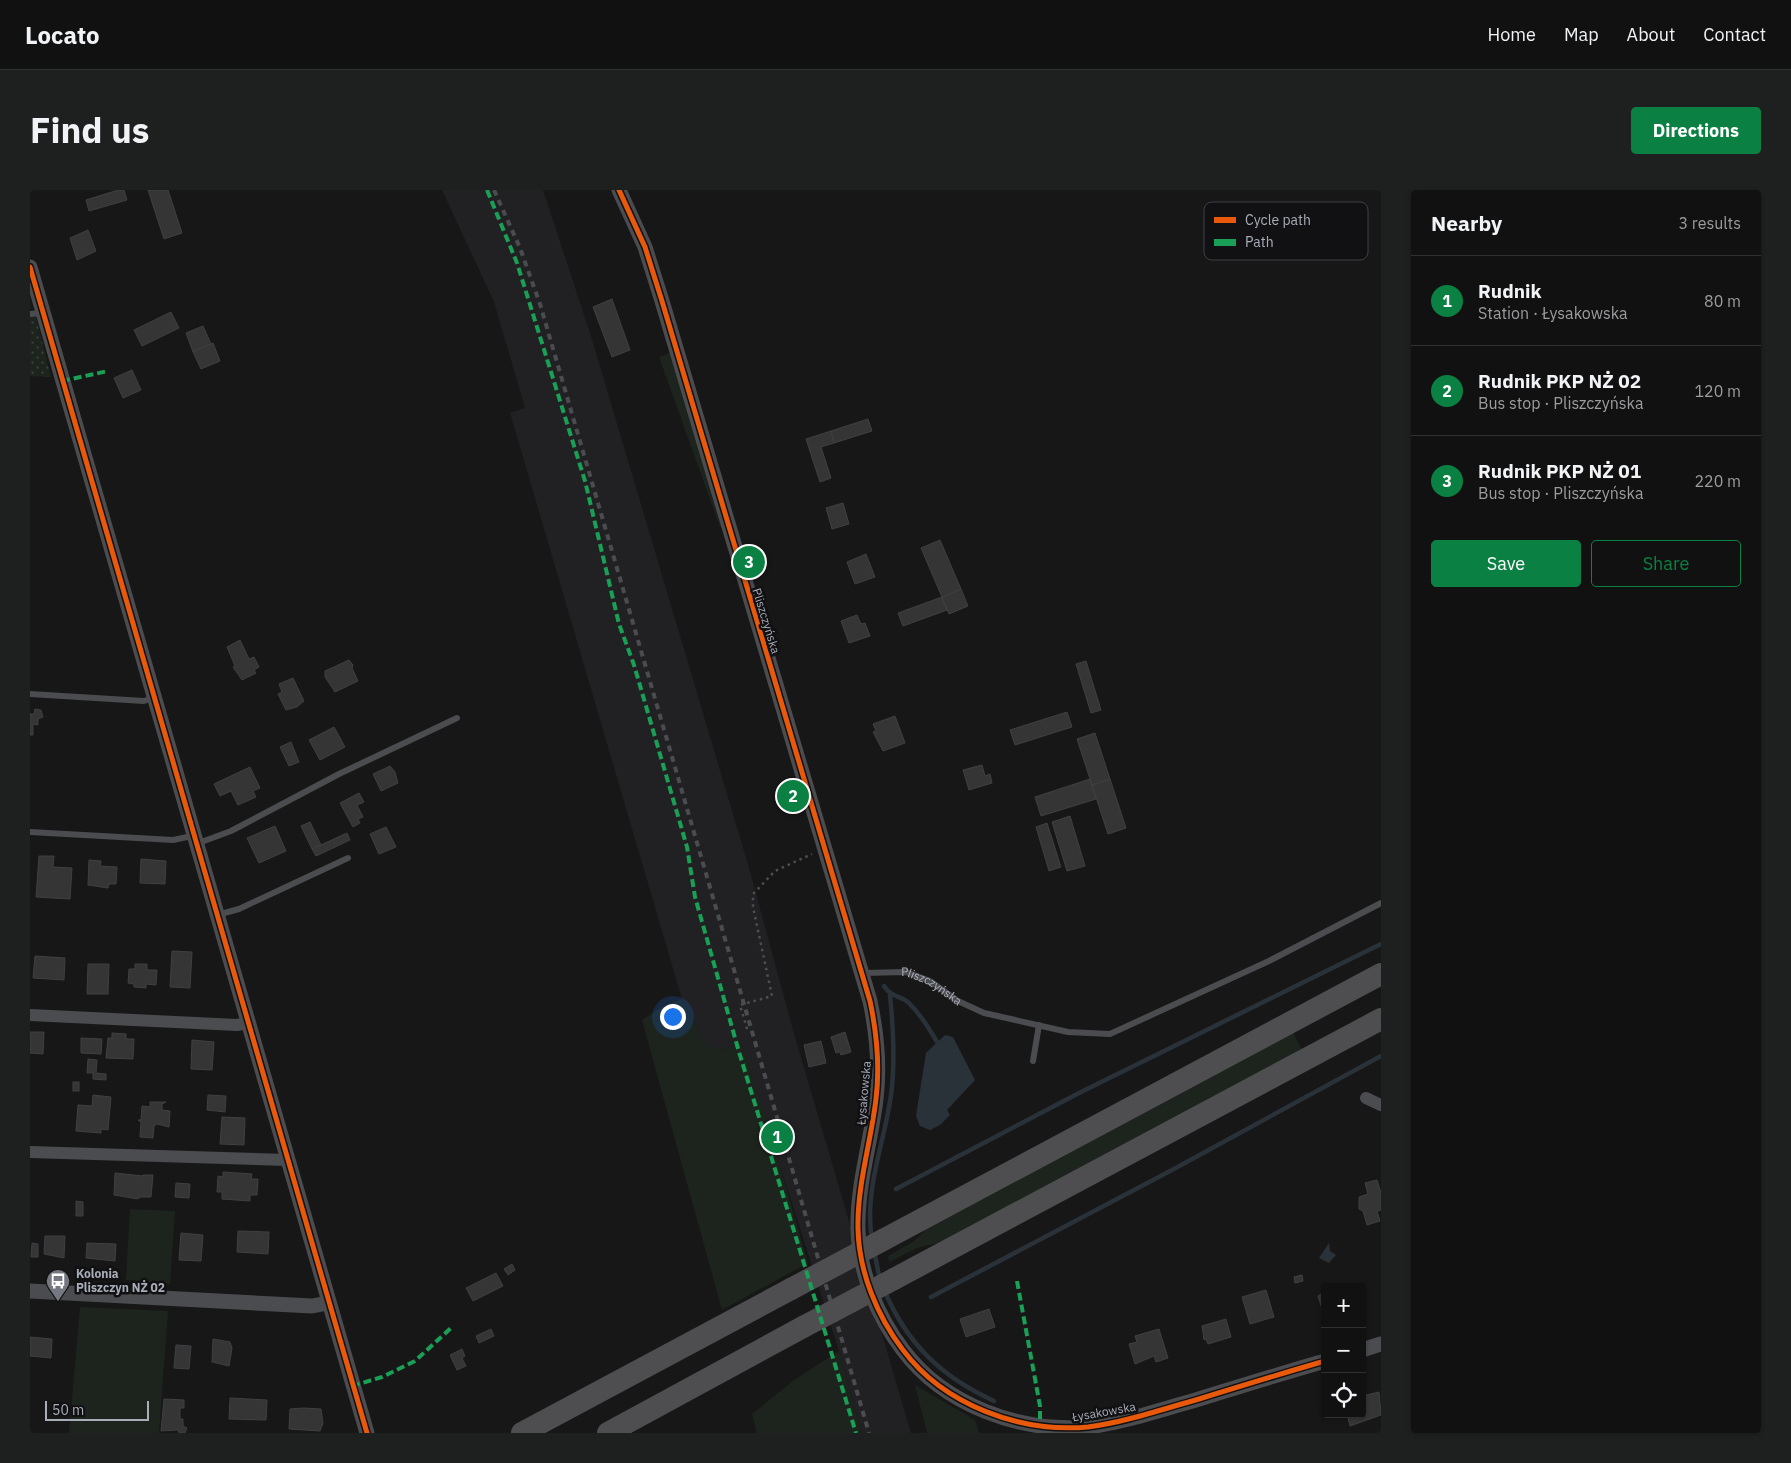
<!DOCTYPE html>
<meta charset="utf-8">
<style>
body{margin:0;font-family:"IBM Plex Sans",sans-serif;background:#1e1f1f;color:#f1f3f6}
.controls{position:absolute;right:15px;bottom:15px;display:grid;overflow:hidden;border-radius:5px;box-shadow:0 1px 4px #0004}
.controls button{width:45px;height:45px;display:grid;place-items:center;padding:0;border:0;border-bottom:1px solid #303131;background:#111;color:#f1f3f6;font:25px sans-serif}
.scale{position:absolute;left:15px;bottom:12px;width:104px;box-sizing:border-box;padding-left:5px;border:2px solid #a8adb8;border-top:0;font-size:14px;line-height:18px;white-space:nowrap;color:#a8adb8;-webkit-text-stroke:4px #111113;paint-order:stroke}
.you{position:absolute;left:642px;top:826px;width:18px;height:18px;margin:-12px;border:4px solid #fff;border-radius:50%;background:#1a73e8;box-shadow:0 0 0 8px #1a73e833}
.badge{display:grid;place-items:center;width:32px;height:32px;border-radius:50%;background:#0b8043;color:#fff;font-size:16px;font-weight:700}
.pin{position:absolute;translate:-50% -50%;border:2px solid #fff;box-shadow:0 1px 5px #0006}
.list{margin:0;padding:0;list-style:none}
h2{display:flex;justify-content:space-between;align-items:center;height:65px;margin:0;padding:0 20px;font-size:21px}
h2 small{font-size:16px;font-weight:400;color:#9c9d9f}
.list li{display:grid;grid-template-columns:32px 1fr auto;gap:15px;align-items:center;box-sizing:border-box;height:90px;padding:0 20px;border-top:1px solid #303131}
.list b{display:block;font-size:19px;white-space:nowrap}
.list p{margin:0;font-size:16px;white-space:nowrap;color:#9c9d9f}
.list em{font-size:16px;font-style:normal;color:#9c9d9f}
.actions{display:flex;gap:10px;padding:15px 20px}
.actions a{flex:1;padding:11px 0;border:1px solid #0b8043;border-radius:5px;text-align:center;font-size:18px;color:#0b8043}
.actions .main{background:#0b8043;color:#fff}
.icon{flex:none;width:28px;height:28px;fill:none;stroke:currentColor;stroke-width:2;stroke-linecap:round;stroke-linejoin:round}
.map{position:relative;flex:none;width:1351px;height:1243px;overflow:hidden;border-radius:5px}
header{display:flex;align-items:center;gap:30px;box-sizing:border-box;height:70px;padding:0 25px;background:#111;border-bottom:1px solid #303131}
header strong{font-size:24px}
nav{display:flex;gap:28px;margin-inline-start:auto;font-size:18px}
.intro{display:flex;align-items:center;justify-content:space-between;box-sizing:border-box;height:120px;padding:0 30px}
h1{margin:0;font-size:35px}
.button{padding:12px 22px;border-radius:5px;background:#0b8043;color:#fff;font-size:18px;font-weight:700}
main{display:flex;gap:30px;padding:0 30px}
aside{flex:1;background:#111;border-radius:5px;box-shadow:0 1px 4px #0004}
.map>svg:first-child{display:block}
</style>
<header>
<strong>Locato</strong>
<nav><a>Home</a><a>Map</a><a>About</a><a>Contact</a></nav>
</header>
<div class="intro"><h1>Find us</h1><a class="button">Directions</a></div>
<main>
<div class="map">
<svg width="1351" height="1243" viewBox="0 0 1351 1243">
<defs>
<pattern id="garden-dots" width="8" height="8" patternUnits="userSpaceOnUse" patternTransform="scale(1.25)"><rect width="8" height="8" fill="#1d241e"/><path d="M2 2h.1M6 6h.1" fill="none" stroke="#3b413d" stroke-width="1.8" stroke-linecap="round"/></pattern>
</defs>
<rect width="100%" height="100%" fill="#171717"/>
<path fill="#212123" d="M412 0H513L561 146 719 678 763 840 881 1243H832L809 1161 711 853 691 860 676 855 652 809 480 223 495 218 464 112Z"/>
<g fill="#1d241e">
<path d="M645 161 695 336 690 337 629 167Z"/>
<path d="M652 809 676 855 691 860 711 853 735 924 778 1073 692 1120 612 830 630 818Z"/>
<path d="M1262 841 1273 861 913 1052 887 1058 859 1072 858 1066 884 1051 902 1034Z"/>
<path d="M100 1019 145 1021 140 1094 96 1090Z"/>
<path d="M50 1117 138 1121 129 1243H39Z"/>
<path d="M809 1161 832 1243H727L722 1224 764 1190Z"/>
<path d="M885 1195 945 1230 949 1243H897Z"/>
</g>
<path fill="url(#garden-dots)" d="M0 127H6L21 187 0 186Z"/>
<g fill="#2a3239">
<path d="M915 845 923 847 945 890 917 920 920 925 910 935 900 940 890 936 886 926 896 863Z"/>
<path d="M1299 1053 1300 1061 1306 1065 1299 1073 1289 1068Z"/>
</g>
<g fill="none" stroke-linecap="round" stroke-linejoin="round">
<g stroke="#2a3239" stroke-width="4.5">
<path d="M854 796C862 808 870 805 879 813 890 824 899 838 907 852"/>
<path d="M866 999 1049 903 1351 754"/>
<path d="M842 1049C833 999 857 947 862 897 865 867 863 835 860 805"/>
<path d="M844 1061 850 1090"/>
<path d="M855 1102C878 1155 912 1187 964 1211"/>
<path d="M901 1107 1142 980 1351 866"/>
</g>
</g>
<g fill="#353536" stroke="#3f4043">
<path d="M88 0H94L97 10 59 21 56 10Z"/>
<path d="M118 0H138L152 43 134 49Z"/>
<path d="M58 40 66 61 47 70 40 48Z"/>
<path d="M582 109 600 160 582 167 563 117Z"/>
<path d="M141 122 149 138 112 156 104 140Z"/>
<path d="M173 136 181 154 163 162 156 143Z"/>
<path d="M183 153 190 171 171 179 163 162Z"/>
<path d="M102 180 111 200 93 208 84 188Z"/>
<path d="M838 229 842 241 804 253 801 241Z"/>
<path d="M801 241 804 253 791 257 801 288 790 292 776 249Z"/>
<path d="M813 313 819 334 802 339 796 318Z"/>
<path d="M910 350 931 399 912 407 891 358Z"/>
<path d="M836 364 845 387 825 394 817 372Z"/>
<path d="M931 399 938 416 919 424 912 407Z"/>
<path d="M912 407 917 420 873 436 868 423Z"/>
<path d="M827 425 831 434 835 433 840 446 819 453 811 431Z"/>
<path d="M210 450 219 469 224 467 229 477 224 480 226 483 212 490 203 477 205 476 197 457Z"/>
<path d="M319 470 323 475 322 478 328 491 305 502 295 487V481Z"/>
<path d="M1056 471 1071 520 1061 523 1046 474Z"/>
<path d="M263 488 274 511 267 517 256 520 248 504 252 502 249 494Z"/>
<path d="M5 519 11 520 13 527 8 529V535L3 534V545H0V524H4Z"/>
<path d="M1037 522 1042 537 985 555 980 540Z"/>
<path d="M865 526 875 553 853 561 843 542 846 541 843 534Z"/>
<path d="M304 537 315 557 290 570 279 550Z"/>
<path d="M1065 543 1080 589 1062 595 1047 549Z"/>
<path d="M261 552 269 572 259 576 250 557Z"/>
<path d="M952 575 955 586 960 584 962 593 939 600 933 580Z"/>
<path d="M360 576 365 582 368 593 351 601 343 584Z"/>
<path d="M220 577 230 598 223 601 226 607 208 615 201 601 190 606 184 594Z"/>
<path d="M1060 589 1066 609 1011 626 1005 607Z"/>
<path d="M1080 589 1096 638 1078 644 1062 595Z"/>
<path d="M329 603 334 612 327 615 333 627 328 629 330 633 323 637 310 613Z"/>
<path d="M1040 626 1055 676 1037 681 1022 632Z"/>
<path d="M280 632 291 655 282 659 271 636Z"/>
<path d="M1017 633 1031 677 1019 681 1006 637Z"/>
<path d="M245 636 256 661 229 673 217 648Z"/>
<path d="M356 637 366 657 349 664 340 644Z"/>
<path d="M317 643 320 650 286 666 282 659Z"/>
<path d="M9 666H24L23 677 42 678 40 709 6 707Z"/>
<path d="M111 669 136 671 135 694 110 693Z"/>
<path d="M59 670 71 671 70 676 87 677 86 694H79L78 698 58 695Z"/>
<path d="M142 761 162 762 160 798 140 797Z"/>
<path d="M5 766 35 768 34 790 3 788Z"/>
<path d="M58 774H79L78 804H57Z"/>
<path d="M105 774H117V780H127L126 795 116 794V798L104 797V794L98 793 99 779H105Z"/>
<path d="M0 842H14L13 864 0 863Z"/>
<path d="M815 842 821 862 811 865 810 862 806 863 801 847Z"/>
<path d="M82 843 96 844V849H104L103 869 76 868 78 848H82Z"/>
<path d="M51 848 72 849 71 864 51 863Z"/>
<path d="M162 850 184 852 182 880 161 879Z"/>
<path d="M791 851 796 873 779 877 774 855Z"/>
<path d="M58 869 67 870 66 883 76 884V890L63 889V883H57Z"/>
<rect x="43" y="892" width="6" height="9"/>
<path d="M63 905 81 907 78 940 71 939V943L46 941 48 915 62 916Z"/>
<path d="M178 905 196 906 195 922 177 920Z"/>
<path d="M120 912H136L132 914V920L140 921 139 937 127 934 124 936 123 948 110 947 111 932 108 930H111L112 916 120 917Z"/>
<path d="M192 927 215 928 214 955 190 954Z"/>
<path d="M193 982 222 984 221 989H228L227 1005H220V1011L192 1009V1002H187L188 986 193 987Z"/>
<path d="M85 983 113 986V985H123L121 1007H110L108 1009 84 1005Z"/>
<path d="M1347 990 1351 1003V1020L1347 1021 1350 1031 1337 1035 1333 1021 1329 1019V1007L1338 1004 1335 993Z"/>
<path d="M146 993 160 994 159 1008 145 1007Z"/>
<path d="M46 1011 53 1012V1026H46Z"/>
<path d="M208 1041 239 1042 238 1064 207 1062Z"/>
<path d="M151 1043 173 1045 171 1071 149 1070Z"/>
<path d="M15 1046H35L34 1068 14 1064Z"/>
<path d="M2 1053 8 1054V1067H1Z"/>
<path d="M57 1053 86 1054 85 1071 56 1068Z"/>
<path d="M482 1074 485 1080 478 1085 474 1079Z"/>
<path d="M466 1083 473 1096 443 1111 436 1098Z"/>
<path d="M1272 1085 1273 1091 1265 1093 1264 1087Z"/>
<path d="M1236 1100 1244 1127 1220 1134 1212 1107Z"/>
<path d="M1295 1102V1128L1288 1106Z"/>
<path d="M959 1119 965 1137 936 1147 930 1129Z"/>
<path d="M1196 1129 1201 1147 1178 1154 1176 1149 1174 1150 1172 1136Z"/>
<path d="M461 1139 464 1146 449 1153 446 1146Z"/>
<path d="M1129 1139 1138 1168 1126 1172 1124 1166 1105 1174 1099 1154 1107 1152 1105 1146Z"/>
<path d="M0 1147 22 1149 21 1168 0 1166Z"/>
<path d="M183 1149 200 1152 202 1158 199 1176 182 1172Z"/>
<path d="M146 1155 161 1156 159 1179 144 1178Z"/>
<path d="M432 1159 435 1166 432 1168 436 1176 427 1180 420 1165Z"/>
<path d="M1349 1202 1351 1225 1320 1236 1317 1224H1332V1206Z"/>
<path d="M200 1208 237 1210 236 1230 199 1229Z"/>
<path d="M134 1209 154 1210V1218H150V1229H153V1236L157 1238 155 1243H149L148 1240 131 1241Z"/>
<path d="M273 1218 291 1219 293 1233 290 1241 259 1239 260 1219Z"/>
</g>
<g fill="none" stroke-linecap="round" stroke-linejoin="round">
<path stroke="#4d4e52" stroke-width="2.5" stroke-dasharray="2.5 4" stroke-linecap="butt" d="M717 839 710 815 742 806 723 717V704L745 681 782 664"/>
<g stroke="#4b4c50" stroke-width="6">
<path d="M0 124 12 123"/>
<path d="M0 504 114 511 123 508"/>
<path d="M0 642 143 650 162 646"/>
<path d="M166 654 201 641 309 584 427 528"/>
<path d="M187 725 209 719 318 668"/>
<path id="s1" d="M833 783 876 782 900 791 928 811 954 823 1038 842 1080 844 1239 771 1351 713"/>
<path d="M1003 871 1009 835"/>
</g>
<g stroke="#4b4c50" stroke-width="12">
<path d="M0 825 207 835 217 833"/>
<path d="M1336 908 1351 915"/>
<path d="M0 962 258 970"/>
</g>
<g stroke="#4b4c50" stroke-width="15">
<path d="M589 0 615 57 632 111 840 811C847 844 850 876 846 909 841 952 827 995 828 1039 829 1082 847 1126 873 1160 914 1215 990 1243 1058 1237 1096 1232 1133 1219 1169 1209 1211 1196 1253 1183 1295 1171"/>
<path d="M0 77 337 1243"/>
<path d="M0 1101 282 1116 298 1113"/>
<path d="M1332 1160 1351 1154"/>
</g>
<g stroke="#4e4e51" stroke-width="22">
<path d="M853 1050 1351 784"/>
<path d="M864 1089 1351 829"/>
<path d="M492 1243 761 1099"/>
<path d="M578 1243 773 1137"/>
</g>
<path stroke="#4b4c4f" stroke-width="4" stroke-dasharray="6 5" stroke-linecap="butt" d="M464 0 490 58 510 114 839 1243"/>
<g stroke="#4e4e51" stroke-width="22">
<path d="M761 1099 853 1050"/>
<path d="M773 1137 864 1089"/>
</g>
<g stroke="#1a9f57" stroke-width="4" stroke-dasharray="8 4" stroke-linecap="butt">
<path d="M457 0 487 73 555 291 589 434 604 475 657 657 665 707 709 862 826 1243"/>
<path d="M32 191 78 181"/>
<path d="M987 1091 1010 1216V1236"/>
<path d="M322 1196 352 1187 385 1171 421 1138"/>
</g>
<g stroke="#111113" stroke-width="8">
<g id="cycleway">
<path d="M589 0 615 57 632 111 840 811C847 844 850 876 846 909 841 952 827 995 828 1039 829 1082 847 1126 873 1160 914 1215 990 1243 1058 1237 1096 1232 1133 1219 1169 1209 1211 1196 1253 1183 1295 1171"/>
<path d="M0 77 337 1243"/>
</g>
</g>
<use href="#cycleway" stroke="#e8590c" stroke-width="5"/>
</g>
<defs>
<g id="bus-pin" transform="scale(1.25)"><path d="M0 17L-7.5 6A9.5 9.5 0 1 1 7.5 6Z" fill="#757880" stroke="#111113"/><path d="M-5-6H5V4H4V6H2V4H-2V6H-4V4H-5ZM-3.5-4V0h7V-4ZM-3.5 1.2v1.5H-2V1.2ZM2 1.2v1.5H3.5V1.2Z" fill="#fff"/></g>
</defs>
<g fill-rule="evenodd">
<use href="#bus-pin" x="28" y="1091"/>
</g>
<g text-anchor="middle" stroke-width="5" stroke-linejoin="round" paint-order="stroke">
<g font-size="12" fill="#a8adb8" stroke="#111113">
<text transform="translate(736 431) rotate(73)" y="4">Pliszczyńska</text>
<text dy="4" stroke="none"><textPath href="#s1" startOffset="72">Pliszczyńska</textPath></text>
<text transform="translate(834 903) rotate(-85)" y="4">Łysakowska</text>
<text transform="translate(1074 1222) rotate(-10)" y="4">Łysakowska</text>
</g>
<g font-size="12" font-weight="bold" fill="#a8adb8" stroke="#111113" text-anchor="start">
<text x="46" y="1088">Kolonia<tspan x="46" dy="14">Pliszczyn NŻ 02</tspan></text>
</g>
</g>
<rect x="1174" y="12" width="164" height="58" rx="8" fill="#111113" stroke="#3e4045" stroke-width="1"/>
<rect x="1184" y="27" width="22" height="6" fill="#e8590c"/>
<rect x="1184" y="49" width="22" height="7" fill="#1a9f57"/>
<g font-size="14" fill="#a8adb8">
<text x="1215" y="35">Cycle path</text>
<text x="1215" y="57">Path</text>
</g>
</svg>
<div class="controls">
<button>+</button>
<button>−</button>
<button><svg class="icon" aria-label="locate" viewBox="0 0 24 24"><circle cx="12" cy="12" r="6"/><path d="M12 2v4M12 18v4M2 12h4M18 12h4"/></svg></button>
</div>
<div class="scale">50 m</div>
<div class="you"></div>
<div class="pin badge" style="left:747px;top:947px">1</div>
<div class="pin badge" style="left:763px;top:606px">2</div>
<div class="pin badge" style="left:719px;top:372px">3</div>
</div>
<aside>
<h2>Nearby<small>3 results</small></h2>
<ul class="list">
<li><span class="badge">1</span><div><b>Rudnik</b><p>Station · Łysakowska</p></div><em>80 m</em></li>
<li><span class="badge">2</span><div><b>Rudnik PKP NŻ 02</b><p>Bus stop · Pliszczyńska</p></div><em>120 m</em></li>
<li><span class="badge">3</span><div><b>Rudnik PKP NŻ 01</b><p>Bus stop · Pliszczyńska</p></div><em>220 m</em></li>
</ul>
<div class="actions"><a class="main">Save</a><a>Share</a></div>
</aside>
</main>
